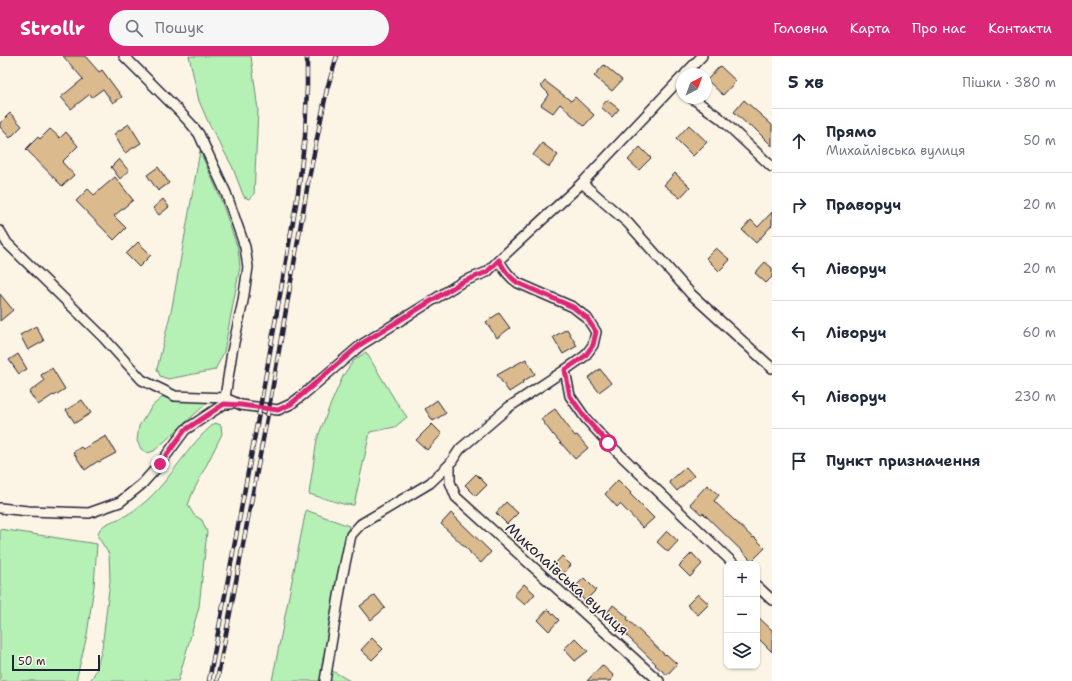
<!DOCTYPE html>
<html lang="uk">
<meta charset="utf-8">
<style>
body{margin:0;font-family:"Shantell Sans",sans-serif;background:#f6f6f7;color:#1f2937}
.controls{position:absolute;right:12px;bottom:12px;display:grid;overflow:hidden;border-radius:8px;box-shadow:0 1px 3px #0004}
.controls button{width:36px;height:36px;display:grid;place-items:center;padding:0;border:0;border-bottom:1px solid #e0e1e3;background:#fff;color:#1f2937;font:20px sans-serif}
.compass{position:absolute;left:676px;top:12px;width:36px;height:36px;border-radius:50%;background:#fff;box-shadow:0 1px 3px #0004;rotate:41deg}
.scale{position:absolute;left:12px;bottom:10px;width:88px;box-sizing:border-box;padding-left:4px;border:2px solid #22223b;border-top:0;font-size:11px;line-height:14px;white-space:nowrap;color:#22223b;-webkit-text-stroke:3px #fcf5e5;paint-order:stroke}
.stop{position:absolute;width:12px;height:12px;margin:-9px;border:3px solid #db2777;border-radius:50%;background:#fff}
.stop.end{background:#db2777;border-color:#fff;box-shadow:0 1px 4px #0008}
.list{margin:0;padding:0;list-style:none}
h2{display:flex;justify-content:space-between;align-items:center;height:52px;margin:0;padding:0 16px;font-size:17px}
h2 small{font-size:13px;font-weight:400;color:#747a83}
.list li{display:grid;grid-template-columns:26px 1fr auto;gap:12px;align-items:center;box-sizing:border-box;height:64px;padding:0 16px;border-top:1px solid #e0e1e3}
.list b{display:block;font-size:15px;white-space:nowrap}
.list p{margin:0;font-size:13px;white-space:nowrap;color:#747a83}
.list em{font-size:13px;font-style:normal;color:#747a83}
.icon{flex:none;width:22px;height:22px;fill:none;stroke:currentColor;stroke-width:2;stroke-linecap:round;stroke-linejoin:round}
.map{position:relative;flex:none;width:772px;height:625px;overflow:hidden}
header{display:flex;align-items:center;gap:24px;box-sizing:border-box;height:56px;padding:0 20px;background:#db2777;color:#fff}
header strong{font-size:19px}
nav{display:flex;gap:22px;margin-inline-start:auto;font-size:14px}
.search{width:280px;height:36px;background:#f6f6f7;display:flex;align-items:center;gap:10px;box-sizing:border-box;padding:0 14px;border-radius:22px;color:#747a83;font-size:15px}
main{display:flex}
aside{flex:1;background:#fff}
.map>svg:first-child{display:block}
</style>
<header>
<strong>Strollr</strong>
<div class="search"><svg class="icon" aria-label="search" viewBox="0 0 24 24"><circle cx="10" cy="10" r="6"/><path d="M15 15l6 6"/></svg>Пошук</div>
<nav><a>Головна</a><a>Карта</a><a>Про нас</a><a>Контакти</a></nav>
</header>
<main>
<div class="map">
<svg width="772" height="625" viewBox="0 0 772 625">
<rect width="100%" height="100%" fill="#fcf5e5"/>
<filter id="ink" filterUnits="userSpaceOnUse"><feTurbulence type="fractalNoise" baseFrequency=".025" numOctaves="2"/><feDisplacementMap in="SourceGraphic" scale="8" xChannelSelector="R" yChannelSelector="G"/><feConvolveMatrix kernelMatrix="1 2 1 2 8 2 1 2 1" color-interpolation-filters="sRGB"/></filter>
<g filter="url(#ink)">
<g fill="#b5f0b4" stroke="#6c8978">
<path d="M189 0H251L258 54 254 139 249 143 244 141 232 110 209 68 199 45Z"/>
<path d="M200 95 220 141 238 193 240 211 224 296 215 314 168 323 160 320 157 313 172 251Z"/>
<path d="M366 296 395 344 407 361 395 371 370 376 354 449 343 448 309 438 317 383 329 352 343 320 353 305Z"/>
<path d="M164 340 201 341 207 343V347L154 395 148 397 141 393 137 385 139 370 152 350Z"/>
<path d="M215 367 221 369 222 378 192 438 188 449 194 459 202 464 207 476 199 551 178 625H90L96 615 102 592 110 525 109 498 98 481C98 479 98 477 99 475 102 467 118 464 125 460 132 456 139 451 145 446 172 423 187 389 215 367Z"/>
<path d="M306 454 349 470 324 610 350 625H272Z"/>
<path d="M0 473 97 488 94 530 87 579 76 625H0Z"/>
</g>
<g fill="#dbba8d" stroke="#22223b">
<path d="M63 0H85L99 16 102 14 122 41 113 47 103 33 92 41 90 38 71 53 61 41 83 23Z"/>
<path d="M604 9 622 24 612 35 594 20Z"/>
<path d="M720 10 736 25 723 39 707 24Z"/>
<path d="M545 25 571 45 575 41 594 59 584 70 560 48 553 57 541 49 549 38 541 30Z"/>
<path d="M607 44 619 53 612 61 601 51Z"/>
<path d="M744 44 772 69V90L751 69 750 71 734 56Z"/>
<path d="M10 57 22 70 10 82 0 71V67Z"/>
<path d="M129 68 141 87 125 97 114 78Z"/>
<path d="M689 69 707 86 693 100 676 83Z"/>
<path d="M50 73 60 82 66 76 78 90 62 106 74 119 62 130 26 93 38 81 40 83Z"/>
<path d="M542 87 558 99 549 111 533 99Z"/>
<path d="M640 91 651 102 639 114 628 104Z"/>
<path d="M119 103 129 115 120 123 111 111Z"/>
<path d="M158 111 169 127 158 135 147 119Z"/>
<path d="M675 117 690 131 680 142 664 129Z"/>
<path d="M115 121 133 144 114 160 126 172 114 184 76 145 88 133 94 139Z"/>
<path d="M163 143 169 151 159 159 153 152Z"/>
<path d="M772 156V169L756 187 742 174 751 164 758 171Z"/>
<path d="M138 186 151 199 139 211 126 198Z"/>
<path d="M716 192 730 204 719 215 706 202Z"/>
<path d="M765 206 772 212V221L766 227 755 217Z"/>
<path d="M0 238 13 254 0 265Z"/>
<path d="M499 257 510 272 497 282 486 266Z"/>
<path d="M36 270 44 285 28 294 20 279Z"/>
<path d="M567 273 577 290 563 298 553 281Z"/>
<path d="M18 298 27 313 19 318 9 304Z"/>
<path d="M526 303 535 318 522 326 523 327 509 336 497 319Z"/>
<path d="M52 312 65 333 54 340 53 339 38 349 29 336 44 325 41 319Z"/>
<path d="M600 313 611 327 599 336 588 322Z"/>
<path d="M82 344 91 357 75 367 66 354Z"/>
<path d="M437 344 446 357 433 365 425 353Z"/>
<path d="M555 353 575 380 577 379 588 392 575 403 553 378V379L541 363Z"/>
<path d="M432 368 442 378 427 394 416 384Z"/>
<path d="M106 380 116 397 99 406 98 405 85 414 73 396 81 391 83 393Z"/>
<path d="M686 411 694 420 677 435 669 426Z"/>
<path d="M476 418 487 429 476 440 465 429Z"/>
<path d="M618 424 631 437 630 438 654 462 643 472 620 448 617 451 605 438Z"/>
<path d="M707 429 719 439 714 445 753 482 754 481 765 492 752 505 703 457 701 458 690 448Z"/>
<path d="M506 446 518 457 507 468 496 457Z"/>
<path d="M451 457 491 496 481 507 470 497V496L441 468Z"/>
<path d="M667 475 678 485 668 496 657 486Z"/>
<path d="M692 497 702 508 690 521 679 510Z"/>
<path d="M562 500 571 509 561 520 552 511Z"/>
<path d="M584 522 596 534 585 545 573 533Z"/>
<path d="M524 528 535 538 525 549 514 539Z"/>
<path d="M698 538 709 548 698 559 687 549Z"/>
<path d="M375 539 385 552 371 564 360 550Z"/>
<path d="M613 549 628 561 627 563 665 599 666 598 677 608 667 619 655 609 656 608 627 580 628 579 604 561Z"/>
<path d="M548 553 559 564 549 575 538 564Z"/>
<path d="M757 560 772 574V596L757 581Z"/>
<path d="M372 582 383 593 372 604 361 594Z"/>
<path d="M575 582 588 595 575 605 564 593Z"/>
<path d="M602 609 614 620 610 625H587Z"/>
</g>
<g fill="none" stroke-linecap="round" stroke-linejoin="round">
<g stroke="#22223b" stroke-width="12">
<g id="street">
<path d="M124 0 178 54 191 68 199 78 226 137 245 191 248 211 243 245 232 296 224 348"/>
<path d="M685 18 702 0"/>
<path d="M692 42 720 62 772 111"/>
<path d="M582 127 628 167 691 238 772 312"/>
<path d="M0 175 7 187 102 280 142 324 175 340 225 342 241 349 278 354 291 348 304 338 361 289 462 226 487 216 499 204"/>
<path d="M565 314 570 340 586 363 608 387 734 508"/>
<path d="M0 452 28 455 89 457 120 446 142 428 160 408 185 374 224 348H230"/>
<path d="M757 530 772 544"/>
<path d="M325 625 342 522 351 479 361 468 430 427 450 408"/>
<path d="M659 625 456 441 450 426V408L460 393 509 351 565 314 585 300 593 289 596 276 587 262 573 251 518 227C509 221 504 214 499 204L582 127 682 21"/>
</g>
</g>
<use href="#street" stroke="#fcf5e5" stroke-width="9"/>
<g stroke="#22223b" stroke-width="4.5">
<g id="rail">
<path d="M209 625 260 352 298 137 305 80 307 30V0"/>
<path d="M217 625 269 352 308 127 327 33 337 0"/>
</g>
</g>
<use href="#rail" stroke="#fcf5e5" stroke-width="3" stroke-dasharray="9" stroke-linecap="butt"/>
</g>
</g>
<g fill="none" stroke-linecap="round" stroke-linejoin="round" filter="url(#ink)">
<path stroke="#db2777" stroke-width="5" d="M160 408 185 374 224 348 241 349 278 354 291 348 361 288 462 226 487 216 499 204C504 214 509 221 518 227L573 251 587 262 596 276 593 289 585 300 565 314 570 340 586 363 608 387"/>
</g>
<g text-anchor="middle" stroke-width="3" stroke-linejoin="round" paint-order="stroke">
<g font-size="15" fill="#22223b" stroke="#fcf5e5">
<text transform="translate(567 523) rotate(42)" y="5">Миколаївська вулиця</text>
</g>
</g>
</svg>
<div class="controls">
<button>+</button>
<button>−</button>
<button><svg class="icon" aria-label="layers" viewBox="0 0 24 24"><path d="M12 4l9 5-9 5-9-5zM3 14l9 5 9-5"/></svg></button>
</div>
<svg class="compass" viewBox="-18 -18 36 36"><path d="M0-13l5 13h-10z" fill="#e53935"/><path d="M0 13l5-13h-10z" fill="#747a83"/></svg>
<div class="scale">50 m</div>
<div class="stop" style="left:608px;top:387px"></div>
<div class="stop end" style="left:160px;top:408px"></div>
</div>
<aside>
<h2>5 хв<small>Пішки · 380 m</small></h2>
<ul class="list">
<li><svg class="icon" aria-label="ahead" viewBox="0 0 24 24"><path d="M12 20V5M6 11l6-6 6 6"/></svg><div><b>Прямо</b><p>Михайлівська вулиця</p></div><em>50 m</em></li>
<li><svg class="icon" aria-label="right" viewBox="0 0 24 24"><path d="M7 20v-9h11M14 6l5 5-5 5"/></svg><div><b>Праворуч</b></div><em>20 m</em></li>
<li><svg class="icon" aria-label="left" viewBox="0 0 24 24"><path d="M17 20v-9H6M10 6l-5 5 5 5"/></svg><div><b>Ліворуч</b></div><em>20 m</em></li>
<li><svg class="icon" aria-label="left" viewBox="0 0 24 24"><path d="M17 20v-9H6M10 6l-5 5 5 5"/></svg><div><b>Ліворуч</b></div><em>60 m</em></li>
<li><svg class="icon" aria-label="left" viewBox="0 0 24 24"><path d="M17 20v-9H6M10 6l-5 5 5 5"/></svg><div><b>Ліворуч</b></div><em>230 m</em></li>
<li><svg class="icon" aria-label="arrive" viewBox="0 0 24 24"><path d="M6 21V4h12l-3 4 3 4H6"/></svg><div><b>Пункт призначення</b></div></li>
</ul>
</aside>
</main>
